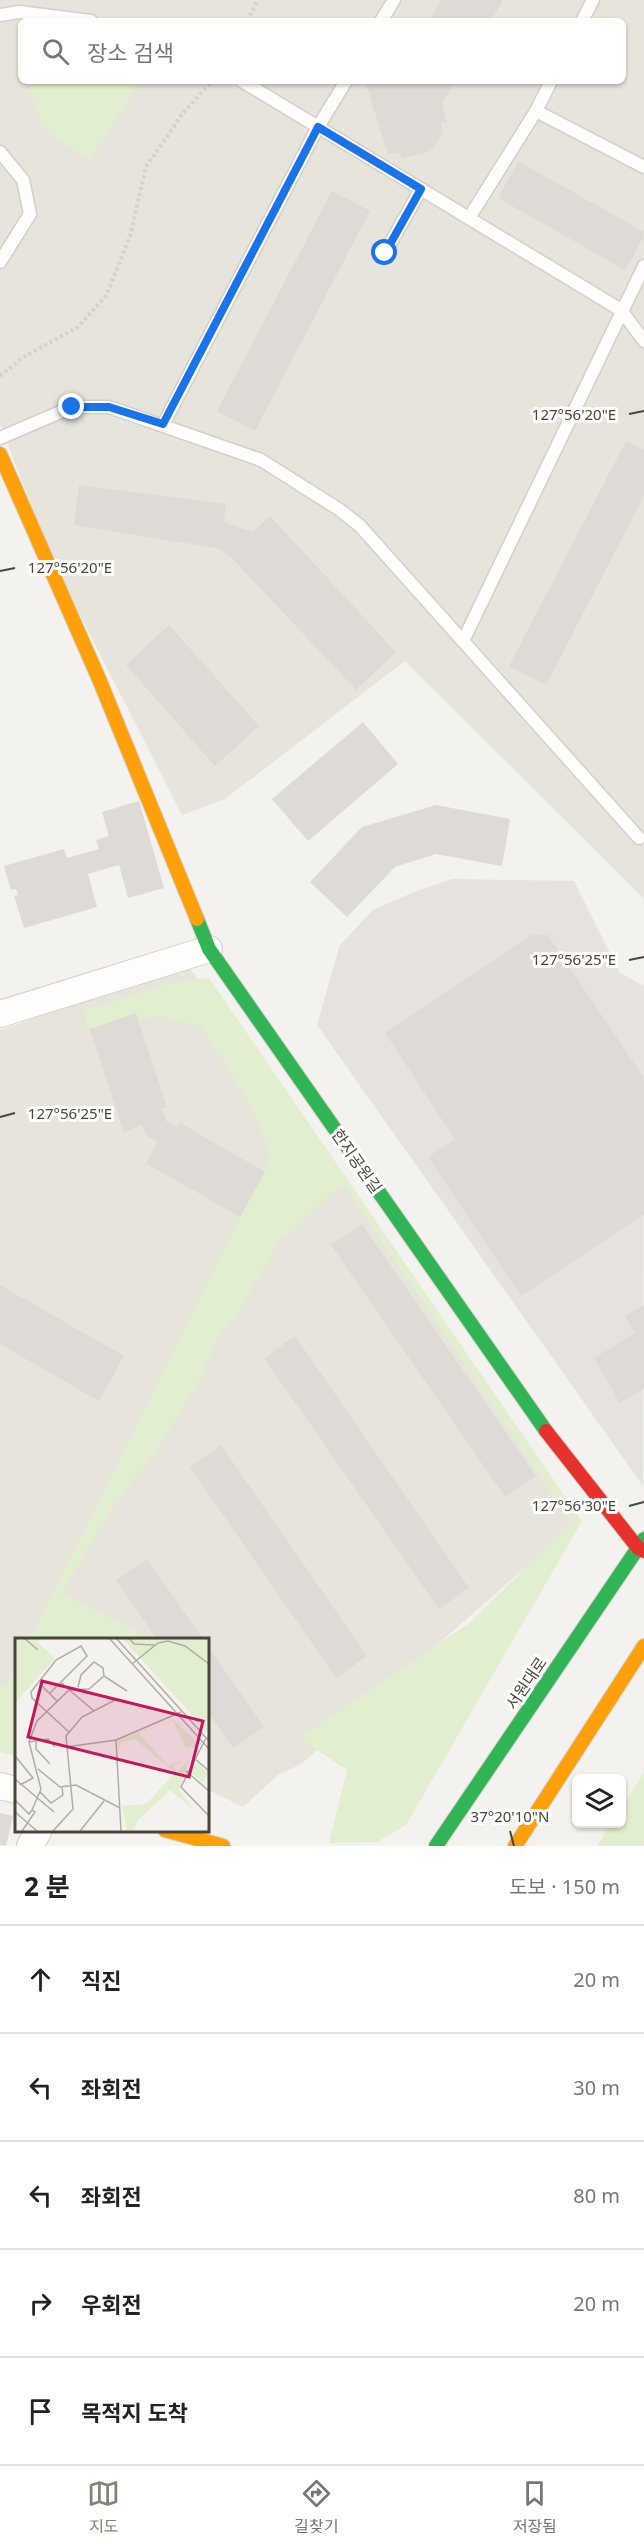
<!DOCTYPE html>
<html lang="ko">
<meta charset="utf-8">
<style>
body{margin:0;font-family:"Noto Sans","Noto Sans KR",sans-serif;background:#f2f2f2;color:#222}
.controls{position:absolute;right:18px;bottom:18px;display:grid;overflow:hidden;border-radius:9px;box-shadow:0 2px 4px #0004}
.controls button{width:54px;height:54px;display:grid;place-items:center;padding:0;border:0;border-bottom:2px solid #e0e0e0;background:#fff;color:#222;font:30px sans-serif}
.stop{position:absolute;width:18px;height:18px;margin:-14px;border:4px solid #1a73e8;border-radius:50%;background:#fff}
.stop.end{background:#1a73e8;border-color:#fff;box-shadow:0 2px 6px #0008}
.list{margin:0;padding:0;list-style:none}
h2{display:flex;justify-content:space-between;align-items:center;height:78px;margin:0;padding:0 24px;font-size:26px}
h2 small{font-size:20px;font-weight:400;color:#767676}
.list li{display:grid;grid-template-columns:39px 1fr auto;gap:18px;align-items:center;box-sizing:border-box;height:108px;padding:0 24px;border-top:2px solid #e0e0e0}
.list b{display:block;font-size:22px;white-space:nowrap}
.list em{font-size:20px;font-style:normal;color:#767676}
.icon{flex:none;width:33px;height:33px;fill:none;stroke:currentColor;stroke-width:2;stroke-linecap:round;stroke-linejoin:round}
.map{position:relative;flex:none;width:644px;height:1846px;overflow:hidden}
.search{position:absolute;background:#fff;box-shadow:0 2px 4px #0004;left:18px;right:18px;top:18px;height:66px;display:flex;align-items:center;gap:15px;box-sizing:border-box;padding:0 21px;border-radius:9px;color:#767676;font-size:22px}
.sheet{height:618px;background:#fff}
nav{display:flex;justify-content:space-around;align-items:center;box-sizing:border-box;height:84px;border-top:2px solid #e0e0e0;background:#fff;font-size:16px;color:#767676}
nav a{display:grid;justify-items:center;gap:3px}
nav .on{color:#868178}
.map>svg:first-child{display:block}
</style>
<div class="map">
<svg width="644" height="1846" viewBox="0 0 644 1846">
<rect width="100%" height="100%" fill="#f4f2ee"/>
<g fill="#e7e4dc" fill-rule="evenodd">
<path d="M0 0H644V899L405 661 225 799 182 815 54 564 0 424ZM21 21H623V81H21Z"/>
<path d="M188 966 321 1149 571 1522 529 1564 301 1764 278 1775 243 1807 207 1789V1639H16V1730L0 1725V1030Z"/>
</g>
<path fill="#e6e2de" d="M452 879 574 881 620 973 644 986 643 1486 317 1025 340 945 373 910 414 892Z"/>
<g fill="#e1eecf">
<path d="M27 81H124L136 89 89 161 43 129Z"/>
<path d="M209 978 582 1521 406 1825 377 1842 329 1843 347 1770 299 1738 471 1622 571 1522 343 1184 278 1243 235 1318 217 1338 201 1378 155 1453 127 1488 97 1532 62 1594 135 1630 140 1639H30L271 1154 254 1111 202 1027 160 1016 86 1028V1010L174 982Z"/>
<path d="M16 1666V1756L0 1752V1687L6 1686Z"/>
<path d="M644 1772V1846H597L611 1824H622V1807Z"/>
</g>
<g fill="#dedbd6">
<path d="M441 0H503L491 21H429Z"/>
<path d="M375 81H456L442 104 447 122 441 123 443 134 430 151 402 159 399 152 388 155 366 84Z"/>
<path d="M518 161 644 232V236L625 270 498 198Z"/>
<path d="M332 191 370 211 255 431 217 411Z"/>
<path d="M626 441 644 450V496L546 685 509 666Z"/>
<path d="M79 485 226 504 224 522 253 532 270 516 396 652 356 690 229 555 216 548 74 525Z"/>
<path d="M169 625 259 726 215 766 126 665Z"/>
<path d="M363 722 398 764 308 841 272 799Z"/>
<path d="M139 801 164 888 128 898 119 865 88 874 97 907 24 928 14 896 18 895 16 889 11 890 4 866 64 849 67 858 99 849 96 840 109 836 102 812Z"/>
<path d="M436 805 510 819 502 866 436 854 395 867 347 917 310 882 362 827Z"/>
<path d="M532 935H548L644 1078V1214L521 1296 428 1157 455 1139 385 1033Z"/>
<path d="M136 1013 167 1107 162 1108 166 1121 177 1127 180 1123 265 1172 240 1217 146 1163 158 1142 146 1135 142 1125 124 1132 90 1029Z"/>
<path d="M362 1224 536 1476 505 1497 331 1245Z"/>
<path d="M0 1285 124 1356 99 1401 0 1344Z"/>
<path d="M644 1305V1388L620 1403 594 1358 635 1333 625 1316Z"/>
<path d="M295 1336 469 1588 439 1609 264 1358Z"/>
<path d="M221 1445 367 1656 336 1678 190 1467Z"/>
<path d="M147 1559 203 1639H157L116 1580Z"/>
<path d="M207 1645 264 1727 233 1748 207 1711Z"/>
<path d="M0 1813 13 1816 6 1846 0 1845Z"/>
</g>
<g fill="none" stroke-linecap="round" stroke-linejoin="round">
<g stroke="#d2d0cb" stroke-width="15">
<g id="lane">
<path d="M0 15 19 12 91 21"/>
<path d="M381 21 394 0"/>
<path d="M582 21 593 0"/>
<path d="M242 81 621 310 644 341"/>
<path d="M536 111 644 167"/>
<path d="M0 152 23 180 30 214 0 262"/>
<path d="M469 218 536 111 551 81"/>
<path d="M385 253 421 189"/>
<path d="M163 425 318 127 346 81"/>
<path d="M0 438 72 407H109L261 460 340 510 360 526 639 838"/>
<path d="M463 641 644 266"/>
</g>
</g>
<g stroke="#d2d0cb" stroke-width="28">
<g id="street">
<path d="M0 1014 209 949"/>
<path d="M0 1786 16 1790"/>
<path d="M30 1846 39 1830"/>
</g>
</g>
<g stroke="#d3cfc5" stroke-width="16">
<g id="fast">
<path d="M197 919 209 949 546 1431"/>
<path d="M436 1846 644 1539"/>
</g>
</g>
<g stroke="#d3cfc5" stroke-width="16">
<g id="slow">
<path d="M0 454 99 679 197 919"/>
<path d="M165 1830 223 1846"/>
<path d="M515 1846 644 1646"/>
</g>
</g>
<g stroke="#d3cfc5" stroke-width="16">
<path id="jam" d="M546 1431 638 1548 644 1551"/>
</g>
<g stroke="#d3d2cc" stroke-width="4" stroke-dasharray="3 3" stroke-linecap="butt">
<path d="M247 21 258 0"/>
<path d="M0 376 22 358 78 327 106 296 130 236 146 167 183 113 212 81"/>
</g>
<use href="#lane" stroke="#fdfdfc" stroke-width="12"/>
<use href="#street" stroke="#fdfdfc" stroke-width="26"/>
<use href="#fast" stroke="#30b455" stroke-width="14"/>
<use href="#slow" stroke="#ff9f0a" stroke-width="14"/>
<use href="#jam" stroke="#e5322d" stroke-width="14"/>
</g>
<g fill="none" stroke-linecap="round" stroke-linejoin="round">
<path stroke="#1a73e8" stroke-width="8" d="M72 407H109L163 424 318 127 421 189 385 253"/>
</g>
<path fill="none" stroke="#4b4439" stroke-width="2" d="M629 414 644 411M0 571 15 568M629 960 644 957M0 1117 15 1113M629 1506 644 1502M510 1831 514 1846"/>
<g text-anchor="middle" stroke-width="6" stroke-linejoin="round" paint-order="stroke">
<g font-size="16" fill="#4b4439" stroke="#fff">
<text transform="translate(357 1161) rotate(55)" y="6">한지공원길</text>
<text transform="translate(526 1683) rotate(-56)" y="6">서원대로</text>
</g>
</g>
<g transform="translate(15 1638)">
<rect width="194" height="194" fill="#f4f2ee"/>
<path d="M0 0H24L23 5 40 20 0 65ZM107 0H193V94L167 66ZM159 82 181 103V111L175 108 171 111 158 83 124 95 153 128 171 120 158 128 162 134 174 122 164 152 179 172 155 152 123 182 118 193H112L107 168 131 166 160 135 120 101 107 104 103 114V102ZM182 124 193 135 188 145 176 134Z" fill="#e1eecf"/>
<path fill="none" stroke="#b0aca6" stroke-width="1.5" d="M9 0 23 12M94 0 194 111M101 0 194 103M114 0 119 6 139 7M117 26 143 5 153 3 170 8 194 26M45 44 79 73M25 46 42 63M63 49 66 37 79 24 88 30 89 38M35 55 72 18 66 8 41 22 16 54 17 60 54 94M191 100 166 149 194 178M101 102 106 193M14 104 33 101 40 109M21 104V111L35 126M51 109 101 102 166 74M0 118 18 140 5 147M179 120 194 133M23 131 45 149 61 147 105 170M171 133 194 153M0 141 39 174M25 154 36 165 48 157 47 149M0 162 14 176 17 172M0 174 22 193M7 193 20 174 17 172 26 151 14 104 22 83 54 52 74 51 89 38 112 53M38 193 58 171 51 98 67 79 100 62M65 193 89 163"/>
<path fill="#c2185b" fill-opacity="0.15" stroke="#c2185b" stroke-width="3" d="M27 43 188 83 174 139 13 99Z"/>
<rect width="194" height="194" fill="none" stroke="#4b4439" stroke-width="3"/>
</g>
<g font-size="15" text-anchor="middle" fill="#4b4439" stroke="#fff" stroke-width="6" stroke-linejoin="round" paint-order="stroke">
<text x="574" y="420">127°56'20"E</text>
<text x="70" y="573">127°56'20"E</text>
<text x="574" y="965">127°56'25"E</text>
<text x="70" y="1119">127°56'25"E</text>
<text x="574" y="1511">127°56'30"E</text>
<text x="510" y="1822">37°20'10"N</text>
</g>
</svg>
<div class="controls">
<button><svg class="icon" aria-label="layers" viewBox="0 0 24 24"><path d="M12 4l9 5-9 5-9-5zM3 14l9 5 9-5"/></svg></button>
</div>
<div class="stop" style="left:385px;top:253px"></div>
<div class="stop end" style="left:72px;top:407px"></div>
<div class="search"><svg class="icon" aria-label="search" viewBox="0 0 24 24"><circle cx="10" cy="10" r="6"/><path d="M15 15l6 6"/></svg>장소 검색</div>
</div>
<section class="sheet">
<h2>2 분<small>도보 · 150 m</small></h2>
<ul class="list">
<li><svg class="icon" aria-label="ahead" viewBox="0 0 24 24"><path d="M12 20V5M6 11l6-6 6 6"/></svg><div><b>직진</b></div><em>20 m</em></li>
<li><svg class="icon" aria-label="left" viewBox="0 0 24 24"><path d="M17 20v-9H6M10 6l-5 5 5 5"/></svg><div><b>좌회전</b></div><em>30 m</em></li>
<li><svg class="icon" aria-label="left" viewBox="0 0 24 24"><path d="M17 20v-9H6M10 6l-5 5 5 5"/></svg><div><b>좌회전</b></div><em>80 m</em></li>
<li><svg class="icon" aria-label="right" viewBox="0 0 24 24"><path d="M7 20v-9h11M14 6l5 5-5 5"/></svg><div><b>우회전</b></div><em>20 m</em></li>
<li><svg class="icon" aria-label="arrive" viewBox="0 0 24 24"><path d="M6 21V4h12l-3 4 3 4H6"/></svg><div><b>목적지 도착</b></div></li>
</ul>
</section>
<nav>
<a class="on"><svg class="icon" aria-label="map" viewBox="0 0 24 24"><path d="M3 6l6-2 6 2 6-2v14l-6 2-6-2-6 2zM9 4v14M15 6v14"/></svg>지도</a>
<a><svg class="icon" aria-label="directions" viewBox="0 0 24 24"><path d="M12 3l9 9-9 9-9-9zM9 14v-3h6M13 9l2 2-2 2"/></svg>길찾기</a>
<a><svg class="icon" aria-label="saved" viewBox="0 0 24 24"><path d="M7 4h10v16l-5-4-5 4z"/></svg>저장됨</a>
</nav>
